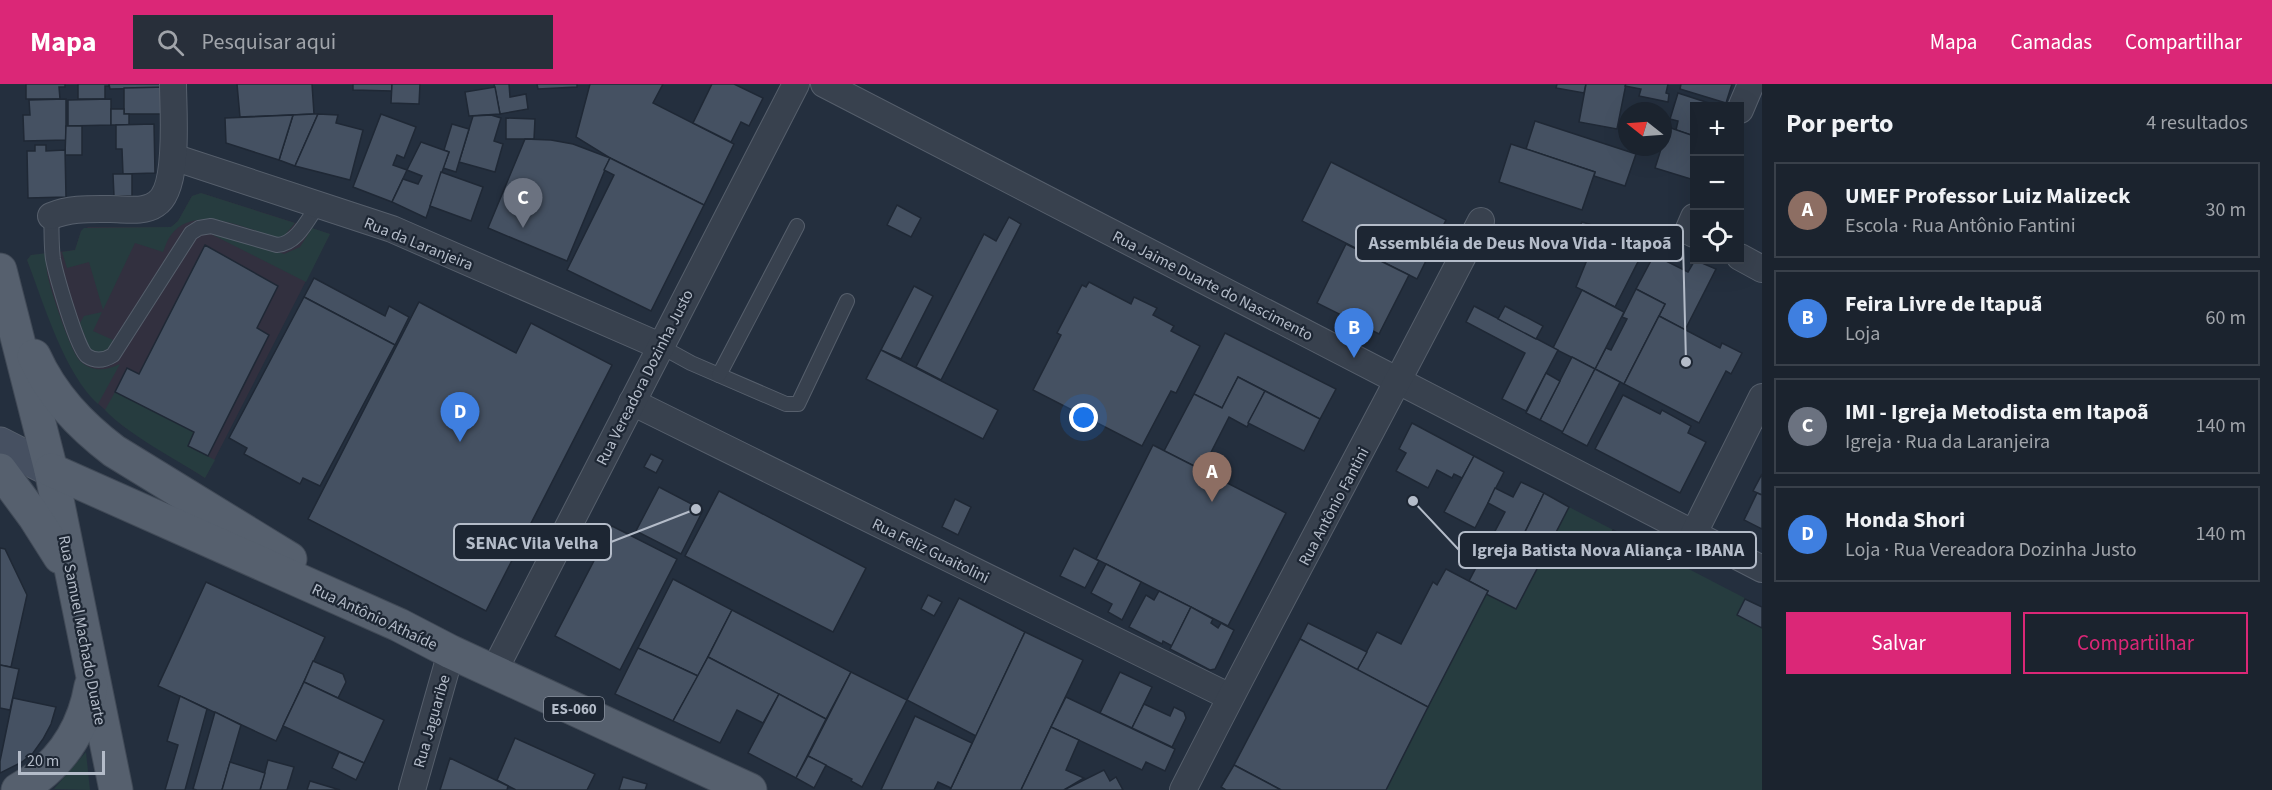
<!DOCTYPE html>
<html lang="pt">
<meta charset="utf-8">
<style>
body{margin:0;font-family:"Source Sans 3",sans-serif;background:#282f3a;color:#f1f3f6}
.controls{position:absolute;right:18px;top:18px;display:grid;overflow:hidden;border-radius:0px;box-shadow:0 6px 24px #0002}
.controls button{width:54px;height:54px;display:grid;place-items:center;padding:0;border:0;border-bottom:2px solid #39404a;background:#1b232e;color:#f1f3f6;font:30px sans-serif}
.compass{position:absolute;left:1618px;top:18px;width:54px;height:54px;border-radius:50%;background:#1b232e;box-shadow:0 6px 24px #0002;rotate:287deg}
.scale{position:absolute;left:18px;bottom:15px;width:87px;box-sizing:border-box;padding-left:6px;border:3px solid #b4bcc9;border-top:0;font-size:16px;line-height:21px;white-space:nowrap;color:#b4bcc9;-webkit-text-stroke:4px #1d2633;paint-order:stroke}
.you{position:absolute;left:1084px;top:334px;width:21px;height:21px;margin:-15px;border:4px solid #fff;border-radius:50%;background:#1a73e8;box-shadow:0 0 0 9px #1a73e833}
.badge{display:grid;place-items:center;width:39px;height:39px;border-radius:50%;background:#db2777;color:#fff;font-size:20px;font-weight:700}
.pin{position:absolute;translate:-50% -50px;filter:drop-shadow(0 2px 3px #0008)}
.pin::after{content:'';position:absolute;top:32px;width:21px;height:18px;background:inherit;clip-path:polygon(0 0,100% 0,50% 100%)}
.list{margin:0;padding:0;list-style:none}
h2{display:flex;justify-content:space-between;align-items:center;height:78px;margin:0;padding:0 24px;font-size:26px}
h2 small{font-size:20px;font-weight:400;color:#a0a4aa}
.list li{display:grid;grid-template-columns:39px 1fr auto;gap:18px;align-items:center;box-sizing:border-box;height:96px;margin:0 12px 12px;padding:0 12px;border:2px solid #39404a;border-radius:0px}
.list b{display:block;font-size:22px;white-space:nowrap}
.list p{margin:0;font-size:20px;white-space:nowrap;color:#a0a4aa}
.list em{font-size:20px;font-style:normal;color:#a0a4aa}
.actions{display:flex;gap:12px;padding:18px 24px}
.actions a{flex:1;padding:14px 0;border:2px solid #db2777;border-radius:0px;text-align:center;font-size:21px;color:#db2777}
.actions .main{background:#db2777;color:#fff}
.icon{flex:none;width:33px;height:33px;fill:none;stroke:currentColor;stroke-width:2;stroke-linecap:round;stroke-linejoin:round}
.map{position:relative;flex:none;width:1762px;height:706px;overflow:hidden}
header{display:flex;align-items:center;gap:36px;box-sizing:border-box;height:84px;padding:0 30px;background:#db2777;color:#fff}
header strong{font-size:28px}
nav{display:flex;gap:33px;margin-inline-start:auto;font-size:21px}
.search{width:420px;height:54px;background:#282f3a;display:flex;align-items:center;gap:15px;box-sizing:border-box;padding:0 21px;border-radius:0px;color:#a0a4aa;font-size:22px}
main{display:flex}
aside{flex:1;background:#1b232e}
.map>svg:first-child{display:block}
</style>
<header>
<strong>Mapa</strong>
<div class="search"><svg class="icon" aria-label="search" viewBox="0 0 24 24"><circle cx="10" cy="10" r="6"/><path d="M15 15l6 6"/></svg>Pesquisar aqui</div>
<nav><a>Mapa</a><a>Camadas</a><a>Compartilhar</a></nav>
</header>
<main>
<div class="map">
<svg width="1762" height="706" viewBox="0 0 1762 706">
<rect width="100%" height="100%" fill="#242f3e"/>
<path fill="#32303f" d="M201 109 330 150 205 394 123 342 94 316 69 280 27 176 31 171 75 166 81 147 88 143H171L178 137 192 112Z"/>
<g fill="#263c3f">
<path d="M201 109 295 139 284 152 277 154C248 145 194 119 171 151 167 156 165 163 163 168L135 159 103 226 89 178 67 184 62 168 75 166 81 147 84 144 171 143 178 137 192 112Z"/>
<path d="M312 144 330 150 306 198 209 149 213 147 284 170 300 163Z"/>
<path d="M47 169C46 177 46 185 48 193 51 208 71 268 80 277 92 288 106 287 120 280L98 320C64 289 44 220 27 176L31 171Z"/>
<path d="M102 228 93 247 113 256 109 264 100 269 92 266 89 263 80 239 84 232Z"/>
<path d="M115 308 194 348 188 362 215 376 205 394C176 375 127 350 105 326Z"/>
<path d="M1569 423 1762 523V706H1386L1486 510 1516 525Z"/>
<path d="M86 668 90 706 54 705Z"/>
</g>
<g fill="#455162" stroke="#1f2835" stroke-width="1.5">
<path d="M26 0H65V3H59L60 15H26Z"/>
<path d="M78 0H109V2H105V15H78Z"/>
<path d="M109 0H160V4L110 5Z"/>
<path d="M237 0H312L314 30 240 33Z"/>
<path d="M353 0H392V7L353 6Z"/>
<path d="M392 0H420L419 20 391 19Z"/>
<path d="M494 0H509L510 13 526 10 528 25 500 30Z"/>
<path d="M537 0H577V3L538 5Z"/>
<path d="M590 0H663L653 19 734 60 704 121 610 74 576 53Z"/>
<path d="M712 0H734L763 14 749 42 741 38 731 58 693 39Z"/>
<path d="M1557 0H1586L1584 9 1556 4Z"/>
<path d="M1586 0H1626L1617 45 1579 38Z"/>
<path d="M1626 0H1668L1666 9 1669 10 1668 18 1639 12 1641 5 1625 2Z"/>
<path d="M1732 0 1726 19 1680 5 1681 0Z"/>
<path d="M167 3V30H124V4Z"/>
<path d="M495 3 500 30 469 32 465 8Z"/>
<path d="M1678 9 1718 22H1694V52L1676 46 1678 37 1670 35Z"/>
<path d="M66 15V56L24 57 23 31H30L29 16Z"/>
<path d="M111 15V41L68 42V16Z"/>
<path d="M111 25H124V30H129V41H111Z"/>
<path d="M314 30H318L295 82 279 76 293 31Z"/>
<path d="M318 30 338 31 336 39 363 46 350 96 295 82Z"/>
<path d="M381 30 416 43 404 74 397 71 393 81 407 86 392 118 353 103Z"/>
<path d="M293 31 279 76 226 59 225 34Z"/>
<path d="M491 31 501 34 494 57 503 60 495 88 459 78 473 32Z"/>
<path d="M506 34 535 35 534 55H506Z"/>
<path d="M1535 37 1636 70 1625 102 1594 92 1595 88 1526 65Z"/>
<path d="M154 40 155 89 123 90 122 65H116V41Z"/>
<path d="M452 40 469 45 456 88 443 84 449 68 444 66Z"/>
<path d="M66 42H82V71H65Z"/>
<path d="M1668 43 1694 52V96L1655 84Z"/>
<path d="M525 55 551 56 573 60 610 74 567 177 488 144Z"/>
<path d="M421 58 449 68 426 134 392 118 403 95 418 100 422 92 407 86Z"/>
<path d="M1511 60 1595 88 1582 126 1499 98Z"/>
<path d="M35 61H46V67L65 66 66 113 28 114 27 67H35Z"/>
<path d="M610 74 704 121 651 227 567 186 614 91 604 86Z"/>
<path d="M1331 78 1446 136 1417 195 1302 137Z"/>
<path d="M441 88 483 103 471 137 430 122Z"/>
<path d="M113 90H132V112H114Z"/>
<path d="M897 121 921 134 911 153 887 141Z"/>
<path d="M1009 133 1021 140 941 296 916 283 984 150 996 157Z"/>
<path d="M1582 138 1648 158 1615 223 1576 203 1593 161 1573 156Z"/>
<path d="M1346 160 1409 191 1379 250 1317 219Z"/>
<path d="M205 161 278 202 257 244 269 251 208 372 188 362 194 348 115 308 127 284 139 290Z"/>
<path d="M1654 171 1688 188 1695 176 1716 185 1685 246 1659 232 1665 220 1636 205Z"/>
<path d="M314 194 385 232 389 222 409 233 395 261 304 213Z"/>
<path d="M1089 198 1131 220 1134 213 1157 224 1153 231 1174 242 1171 247 1200 262 1176 309 1171 307 1142 362 1033 306 1061 251 1057 249 1082 201 1086 203Z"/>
<path d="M914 202 933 212 901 275 881 266Z"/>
<path d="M1636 205 1665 220 1624 300 1595 285 1606 264 1611 266 1627 235 1622 233Z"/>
<path d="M1582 206 1624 228 1595 285 1553 264Z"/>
<path d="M304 213 395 261 320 402 303 394 300 400 244 370 247 364 229 354Z"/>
<path d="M419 218 516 269 531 239 612 281 486 527 308 435Z"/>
<path d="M1474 222 1558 266 1526 327 1502 315 1525 269 1466 238Z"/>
<path d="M1505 222 1543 242 1536 255 1498 235Z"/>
<path d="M1659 232 1720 264 1722 259 1742 269 1731 290 1726 287 1699 339 1624 300Z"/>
<path d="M1225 249 1336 305 1320 335 1238 293 1222 324 1194 310Z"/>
<path d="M881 266 998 326 983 355 866 295Z"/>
<path d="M1572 273 1595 285 1563 348 1540 336Z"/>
<path d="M1595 285 1620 298 1587 362 1562 349Z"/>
<path d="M1546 289 1560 297 1540 336 1526 329Z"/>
<path d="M1238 293 1265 307 1247 343 1229 333 1202 386 1164 367 1194 310 1222 324Z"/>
<path d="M1265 307 1320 335 1304 367 1248 339Z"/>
<path d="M1623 311 1660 330 1662 326 1691 342 1688 349 1706 358 1680 409 1595 365Z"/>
<path d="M1412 339 1474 372 1462 394 1454 390 1452 394 1437 386 1428 404 1396 387 1406 369 1399 365Z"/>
<path d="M1153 361 1286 429 1228 542 1096 475Z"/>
<path d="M651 370 663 376 656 389 644 383Z"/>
<path d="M1474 372 1504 388 1475 444 1444 428Z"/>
<path d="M1762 390V411L1753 407Z"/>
<path d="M1521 398 1544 409 1525 448 1550 460 1516 525 1486 510 1488 507 1469 497 1505 428 1488 419 1495 404 1513 413Z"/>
<path d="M659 403 703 426 681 470 636 447Z"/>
<path d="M719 407 866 484 833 548 685 472Z"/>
<path d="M1544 409 1569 423 1550 460 1525 448Z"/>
<path d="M1757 409 1762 411V445L1744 436Z"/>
<path d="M955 415 971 423 958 451 942 443Z"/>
<path d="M612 442 677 475 620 586 555 552Z"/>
<path d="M1613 446 1633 457 1625 472 1605 462Z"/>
<path d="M0 464 5 465 27 511 11 583 0 581Z"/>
<path d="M1074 464 1099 477 1085 504 1060 492Z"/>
<path d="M1106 480 1141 498 1122 536 1108 528 1112 520 1091 509Z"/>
<path d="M1446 485 1488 507 1428 623 1357 586 1377 548 1401 560 1433 498 1437 501Z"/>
<path d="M673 495 732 526 698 592 638 564Z"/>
<path d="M206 498 325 553 276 657 158 602Z"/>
<path d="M1159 507 1191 523 1172 562 1163 557 1162 560 1129 543 1146 511 1154 516Z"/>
<path d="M928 511 942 518 934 532 921 525Z"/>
<path d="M959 514 1025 548 976 652 907 616Z"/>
<path d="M1745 515 1762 523V544L1737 531Z"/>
<path d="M1191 523 1213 535 1211 539 1218 544 1221 539 1234 546 1215 585 1210 586 1170 565Z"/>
<path d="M732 526 851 588 826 635 708 573Z"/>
<path d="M1308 539 1367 568 1357 586 1300 555Z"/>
<path d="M1025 548 1083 576 1051 643 1021 706H950Z"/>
<path d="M1300 555 1428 623 1386 706H1281L1234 681Z"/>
<path d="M638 564 698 592 673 637 615 610Z"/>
<path d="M708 573 779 610 763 639 737 626 720 659 673 637Z"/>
<path d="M313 577 343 590 346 598 338 614 304 598Z"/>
<path d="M0 581 19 585 10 626 0 624Z"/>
<path d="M851 588 907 616 862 703 851 697 852 695 808 672Z"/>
<path d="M1120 588 1152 603 1132 644 1100 629Z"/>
<path d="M304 598 384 636 364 679 283 642Z"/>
<path d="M779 610 826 635 796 694 748 669Z"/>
<path d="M180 612 207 625 185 706H165L178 661 167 657Z"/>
<path d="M1066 613 1175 665 1165 687 1146 678 1142 686 1051 643Z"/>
<path d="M13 614 56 623 51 640 43 655 33 669 22 678 0 689V677Z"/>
<path d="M1144 620 1170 632 1174 623 1184 628 1186 634 1172 663 1132 644Z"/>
<path d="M215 628 241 641 222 706H197L193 705Z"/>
<path d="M915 632 972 659 951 704 938 698 934 706H881Z"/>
<path d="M1051 643 1079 656 1066 686 1084 694 1064 706H1021Z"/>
<path d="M515 654 595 690 587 706H516L497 696Z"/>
<path d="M339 668 364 679 356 696 332 684Z"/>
<path d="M808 672 826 681 814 704 796 694Z"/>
<path d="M450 674 508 702 507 706H440Z"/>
<path d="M268 676 294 683 287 706H260Z"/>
<path d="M230 678 265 689 260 706H222Z"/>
<path d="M1234 681 1281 706H1226L1221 703Z"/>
<path d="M1104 686 1110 697 1116 693 1123 706H1064Z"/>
<path d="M623 693 647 700 645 706H619Z"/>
<path d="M310 697 340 706H307Z"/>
</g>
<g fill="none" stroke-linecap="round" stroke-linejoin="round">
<g stroke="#565f6c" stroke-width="16">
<g id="service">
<path d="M51 132C52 146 51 161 53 175 56 190 77 265 87 272 96 278 105 276 113 271L191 149 199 144 211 142 277 161C297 160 308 135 318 121"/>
<path d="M660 262 691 279 786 320H798L847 217"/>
<path d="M719 291 797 142"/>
</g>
</g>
<g stroke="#565f6c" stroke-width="28">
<g id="minor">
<path d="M824 0 1762 485"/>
<path d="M1740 26 1751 0"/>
<path d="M173 73 392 145 660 262"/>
<path d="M51 132C71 124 90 125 110 125 125 125 143 129 156 120 180 105 173 27 173 0"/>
<path d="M1694 133 1688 147 1694 150"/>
<path d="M1740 173 1762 185"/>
<path d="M632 318 1230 613"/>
<path d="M1694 449 1762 313"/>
<path d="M494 587 796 0"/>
<path d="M412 706 451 568"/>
<path d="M1183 706C1280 515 1383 328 1481 137"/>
</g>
</g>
<g stroke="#565f6c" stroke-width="35">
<path id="secondary" d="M0 360 51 386"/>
</g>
<g stroke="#414a57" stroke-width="35">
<g id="primary">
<path d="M0 186 51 386 116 706"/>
<path d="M34 272C52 312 80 341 114 367L290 475"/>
<path d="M0 386 34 432 60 473"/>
<path d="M51 386 399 541 451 568 750 706"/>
<path d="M18 706C59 683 83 648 91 602"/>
</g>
</g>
<use href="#service" stroke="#38414e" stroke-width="14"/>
<use href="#minor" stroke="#38414e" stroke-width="26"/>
<use href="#secondary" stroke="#465061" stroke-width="33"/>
<use href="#primary" stroke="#56606e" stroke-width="33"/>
</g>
<g text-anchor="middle" stroke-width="4.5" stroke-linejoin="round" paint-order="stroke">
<rect fill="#1d2633" stroke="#878f9c" stroke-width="1.5" x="544" y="613" width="60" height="24" rx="4.5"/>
<g font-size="15" font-weight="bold" fill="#b4bcc9">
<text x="574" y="630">ES-060</text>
</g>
<g font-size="16" fill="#b4bcc9" stroke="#1d2633">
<text transform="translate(419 159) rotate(22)" y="6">Rua da Laranjeira</text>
<text transform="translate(1213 201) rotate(27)" y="6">Rua Jaime Duarte do Nascimento</text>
<text transform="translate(644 293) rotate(-63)" y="6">Rua Vereadora Dozinha Justo</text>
<text transform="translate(1333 422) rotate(-62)" y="6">Rua Antônio Fantini</text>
<text transform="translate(931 466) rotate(26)" y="6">Rua Feliz Guaitolini</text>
<text transform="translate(375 532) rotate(25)" y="6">Rua Antônio Athaíde</text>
<text transform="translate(83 546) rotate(79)" y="6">Rua Samuel Machado Duarte</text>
<text transform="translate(431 637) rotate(-74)" y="6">Rua Jaguaribe</text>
</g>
</g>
<path fill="none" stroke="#b4bcc9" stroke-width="2" d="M1686 278L1683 159M696 425L611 458M1413 417L1459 466"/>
<g fill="#b4bcc9" stroke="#1d2633" stroke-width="2">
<circle cx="1686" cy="278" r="6"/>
<circle cx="696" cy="425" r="6"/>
<circle cx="1413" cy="417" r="6"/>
</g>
<g fill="#1d2633" stroke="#b4bcc9" stroke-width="2">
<rect x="1356" y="141" width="327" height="36" rx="6"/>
<rect x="454" y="440" width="157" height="36" rx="6"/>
<rect x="1459" y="448" width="297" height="36" rx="6"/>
</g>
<g font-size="18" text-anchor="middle" font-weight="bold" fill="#b4bcc9">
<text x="1520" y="165">Assembléia de Deus Nova Vida - Itapoã</text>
<text x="532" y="465">SENAC Vila Velha</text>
<text x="1608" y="472">Igreja Batista Nova Aliança - IBANA</text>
</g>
</svg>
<div class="controls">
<button>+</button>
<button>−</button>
<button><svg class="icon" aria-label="locate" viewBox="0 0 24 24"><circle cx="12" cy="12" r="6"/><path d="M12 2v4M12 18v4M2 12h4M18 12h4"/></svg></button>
</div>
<svg class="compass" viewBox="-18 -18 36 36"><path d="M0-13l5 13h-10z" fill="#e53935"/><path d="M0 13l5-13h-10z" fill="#a0a4aa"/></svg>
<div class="scale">20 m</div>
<div class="you"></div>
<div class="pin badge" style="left:1212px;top:418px;background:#8d6e63">A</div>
<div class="pin badge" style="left:1354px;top:274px;background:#3f7fe0">B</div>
<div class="pin badge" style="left:523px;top:144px;background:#6b7280">C</div>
<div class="pin badge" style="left:460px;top:358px;background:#3f7fe0">D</div>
</div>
<aside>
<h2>Por perto<small>4 resultados</small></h2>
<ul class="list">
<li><span class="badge" style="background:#8d6e63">A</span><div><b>UMEF Professor Luiz Malizeck</b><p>Escola · Rua Antônio Fantini</p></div><em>30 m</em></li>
<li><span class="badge" style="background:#3f7fe0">B</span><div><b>Feira Livre de Itapuã</b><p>Loja</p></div><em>60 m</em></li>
<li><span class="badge" style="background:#6b7280">C</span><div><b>IMI - Igreja Metodista em Itapoã</b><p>Igreja · Rua da Laranjeira</p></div><em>140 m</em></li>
<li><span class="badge" style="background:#3f7fe0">D</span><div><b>Honda Shori</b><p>Loja · Rua Vereadora Dozinha Justo</p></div><em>140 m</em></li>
</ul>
<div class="actions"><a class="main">Salvar</a><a>Compartilhar</a></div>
</aside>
</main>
